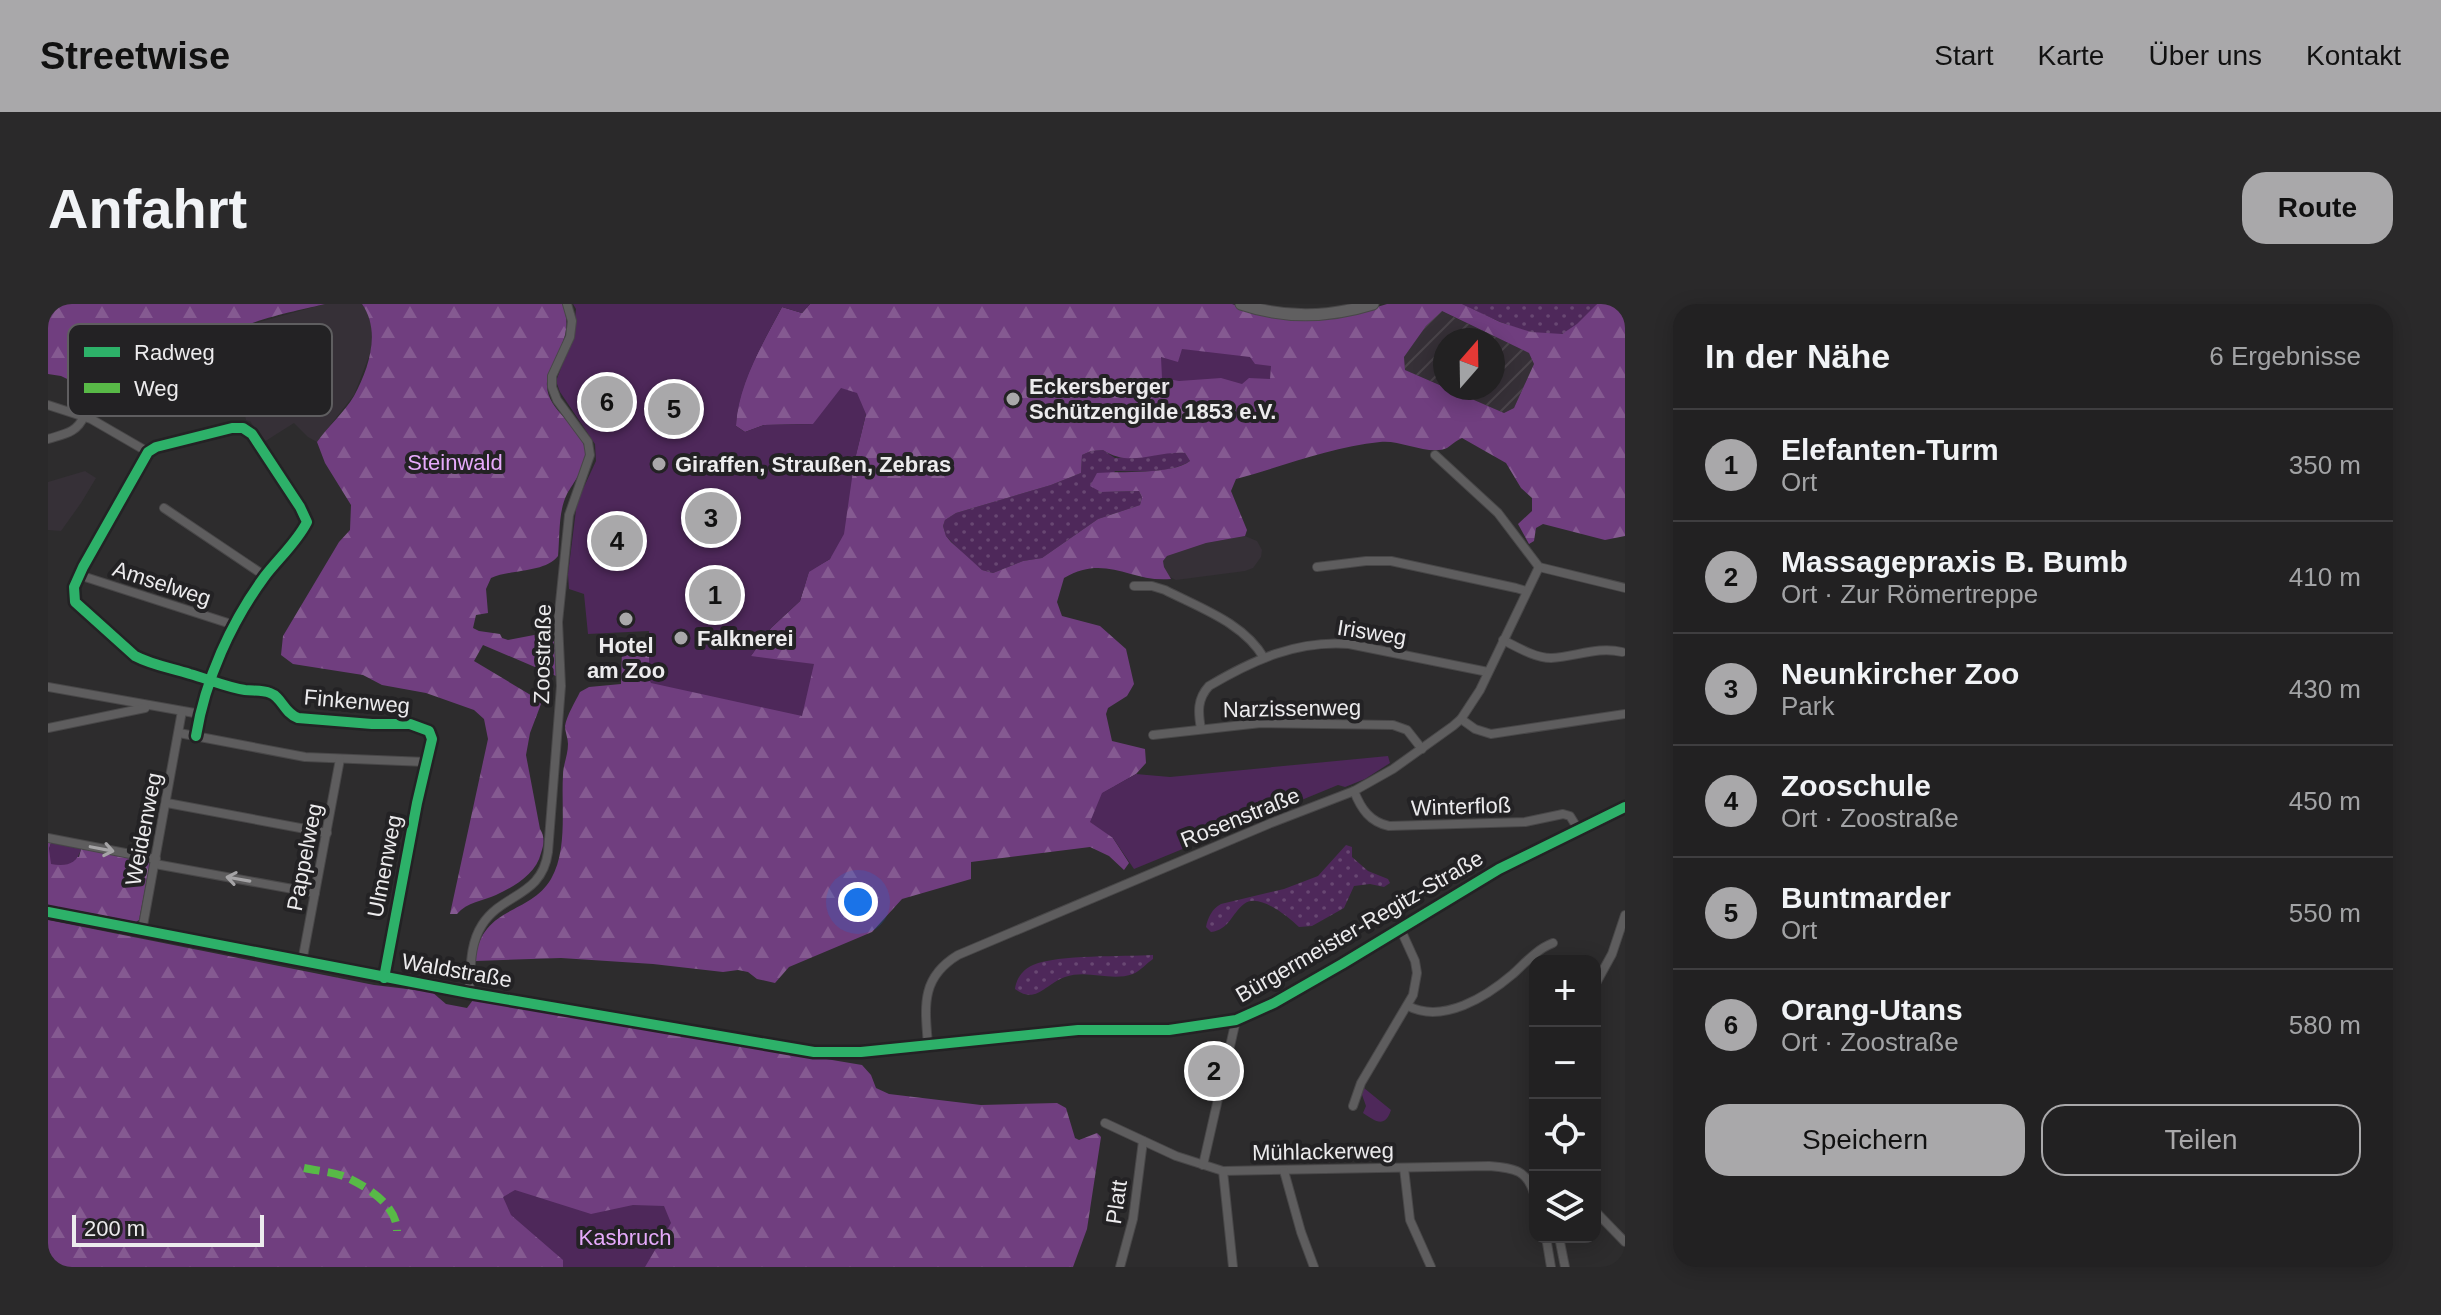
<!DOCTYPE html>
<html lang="de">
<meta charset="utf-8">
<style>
body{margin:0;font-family:Arial,sans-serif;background:#2a292a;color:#f1f3f6}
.controls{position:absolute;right:24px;bottom:24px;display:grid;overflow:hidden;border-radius:16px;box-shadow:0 4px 20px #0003}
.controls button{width:72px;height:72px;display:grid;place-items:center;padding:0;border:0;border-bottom:2px solid #3f3e40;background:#222122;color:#f1f3f6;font:40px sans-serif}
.compass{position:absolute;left:1385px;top:24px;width:72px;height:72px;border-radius:50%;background:#222122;box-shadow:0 4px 20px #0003;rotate:20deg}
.scale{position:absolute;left:24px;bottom:20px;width:192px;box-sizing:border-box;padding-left:8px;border:4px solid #ecebed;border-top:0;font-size:22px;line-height:28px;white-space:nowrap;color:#ecebed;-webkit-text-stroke:6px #232224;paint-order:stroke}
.you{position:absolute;left:810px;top:598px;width:28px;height:28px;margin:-20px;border:6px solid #fff;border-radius:50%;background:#1a73e8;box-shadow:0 0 0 12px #1a73e833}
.badge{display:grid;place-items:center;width:52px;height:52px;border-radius:50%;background:#a9a8aa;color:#111;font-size:26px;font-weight:700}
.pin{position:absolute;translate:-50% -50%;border:4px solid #fff;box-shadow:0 2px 8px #0006}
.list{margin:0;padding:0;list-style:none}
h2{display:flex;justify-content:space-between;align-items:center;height:104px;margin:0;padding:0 32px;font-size:34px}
h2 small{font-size:26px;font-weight:400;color:#a2a3a5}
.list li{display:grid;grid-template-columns:52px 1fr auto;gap:24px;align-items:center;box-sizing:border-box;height:112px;padding:0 32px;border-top:2px solid #3f3e40}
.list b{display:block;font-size:30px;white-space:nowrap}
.list p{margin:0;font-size:26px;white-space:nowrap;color:#a2a3a5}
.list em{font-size:26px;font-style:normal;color:#a2a3a5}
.actions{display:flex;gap:16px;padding:24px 32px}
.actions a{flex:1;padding:18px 0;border:2px solid #a9a8aa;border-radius:24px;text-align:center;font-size:28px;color:#a9a8aa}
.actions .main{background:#a9a8aa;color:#111}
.icon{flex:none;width:44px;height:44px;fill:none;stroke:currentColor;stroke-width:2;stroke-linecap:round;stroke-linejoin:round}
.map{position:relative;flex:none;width:1577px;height:963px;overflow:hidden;border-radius:24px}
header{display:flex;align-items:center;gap:48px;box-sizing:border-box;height:112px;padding:0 40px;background:#a9a8aa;color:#111}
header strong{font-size:38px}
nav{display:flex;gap:44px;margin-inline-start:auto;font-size:28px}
.intro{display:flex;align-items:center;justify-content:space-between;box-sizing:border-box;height:192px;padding:0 48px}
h1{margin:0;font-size:56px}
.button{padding:20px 36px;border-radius:24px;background:#a9a8aa;color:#111;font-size:28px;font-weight:700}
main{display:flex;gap:48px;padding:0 48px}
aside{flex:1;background:#222122;border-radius:24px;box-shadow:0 4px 20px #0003}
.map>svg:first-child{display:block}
</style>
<header>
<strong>Streetwise</strong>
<nav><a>Start</a><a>Karte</a><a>Über uns</a><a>Kontakt</a></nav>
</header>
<div class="intro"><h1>Anfahrt</h1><a class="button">Route</a></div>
<main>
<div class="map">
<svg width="1577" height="963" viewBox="0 0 1577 963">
<defs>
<pattern id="industrial-furrows" width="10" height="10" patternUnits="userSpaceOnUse" patternTransform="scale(2)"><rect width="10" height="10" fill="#363037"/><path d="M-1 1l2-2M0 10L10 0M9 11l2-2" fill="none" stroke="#4a444a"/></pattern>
<pattern id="grass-dots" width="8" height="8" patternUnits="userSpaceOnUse" patternTransform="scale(2)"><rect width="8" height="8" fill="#4e285a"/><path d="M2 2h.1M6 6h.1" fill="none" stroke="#684772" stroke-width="1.8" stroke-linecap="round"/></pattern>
<pattern id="forest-firs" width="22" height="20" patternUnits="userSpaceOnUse" patternTransform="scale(2)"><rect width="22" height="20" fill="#703e7f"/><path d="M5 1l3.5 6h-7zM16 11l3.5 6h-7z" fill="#855a91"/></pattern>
</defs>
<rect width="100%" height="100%" fill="#2d2c2d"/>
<g fill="#363037">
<path d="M277 0H314L319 8 323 20V47L306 91 269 138 260 133 246 119 216 138 202 117 198 116 190 77 180 67 166 43 170 35 193 23Z"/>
<path d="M37 167 48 174 33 199 13 227 0 226V178Z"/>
<path d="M1197 232 1209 237 1214 246 1213 253 1205 264 1197 267 1128 276 1120 272 1116 263 1115 257 1119 252 1158 239Z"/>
</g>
<path fill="url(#industrial-furrows)" d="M1393 7 1481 49 1486 60 1466 104 1456 109 1398 84H1445V36H1397V83L1357 66 1356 53 1378 22Z"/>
<g fill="url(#grass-dots)">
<path d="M1414 0H1549C1542 10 1528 24 1516 29 1492 39 1436 11 1414 0Z"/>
<path d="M1055 146 1067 154 1108 151 1119 148 1137 149 1142 157C1122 170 1090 167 1067 167L1053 188 1091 187 1094 193 1092 201 1050 215 994 254 975 257 945 269 934 266 918 253 898 232 895 222 897 216 908 209 1003 181 1033 169 1034 151 1043 147Z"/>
<path d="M1298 541 1304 543V553L1320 567 1340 575 1342 579 1336 583 1322 580 1306 582 1296 604 1264 622 1251 623C1240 613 1211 588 1196 600 1184 609 1181 626 1163 628L1158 623C1160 613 1164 605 1173 600L1236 585 1270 572Z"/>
<path d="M1105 651V655C1099 659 1092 667 1085 670 1062 678 1040 665 1017 673 997 680 988 701 967 685 968 675 975 665 985 661 1011 650 1075 653 1105 651Z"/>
</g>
<g fill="url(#forest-firs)" fill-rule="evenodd">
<path d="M0 0H277C250 7 179 19 166 43L180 67 177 83 152 86 145 83 131 94 111 98 78 87 63 95 53 111 49 112 35 104 42 86 13 72 0 70Z"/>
<path d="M314 0H515C523 25 516 36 506 59 503 66 498 74 499 82 500 108 532 120 537 145 540 160 526 178 519 190 510 208 512 232 510 252 497 269 463 265 443 274L438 285 440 309 428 311 425 324 431 327 452 330 454 334 460 336 507 327 508 372 435 341 426 357 491 396 493 400 482 429 478 451 492 525C497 533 496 540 493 549 488 570 467 582 448 591 435 597 419 598 409 610H402L440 435 436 415 426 406 378 389 334 381 315 371 245 360 233 351 235 332 291 238 302 226 303 201 277 159 269 138C280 122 296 109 306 92 321 65 333 27 314 0Z"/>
<path d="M762 0H1184L1210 9 1306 10 1339 0H1414L1452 18 1483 28 1514 30 1529 20 1549 0H1577V232L1557 236 1495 220 1488 224 1486 237 1481 240 1470 220 1484 207V194L1473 184 1458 159 1414 134C1407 137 1404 141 1399 144 1381 152 1351 135 1332 138 1283 143 1236 162 1188 175L1183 187 1199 226 1197 232 1158 239 1119 252 1115 257 1116 263 1123 275C1083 279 1058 249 1016 274L1009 298 1014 312 1052 322 1078 345 1086 380 1079 392 1060 404 1058 410 1064 437 1097 445 1098 459 1088 470 1055 489 1065 534 1081 559 1076 566 1061 552 1042 543 923 558V575L854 595 824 628 741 663 727 679 709 675 700 668 690 666 675 668 605 660 513 654 427 657C433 601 481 612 503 575 520 545 513 504 515 471 515 461 520 451 520 440 520 434 517 428 517 422 519 411 527 398 532 388L541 383 573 380 574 345 602 344 601 374 702 353 723 324 752 297 761 267 782 255 818 110 765 120 716 121 697 128 688 122C689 81 715 39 734 3L754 9ZM1394 7 1481 49 1486 60 1466 104 1456 109 1357 66 1356 53 1378 22ZM1055 146C1082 164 1107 147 1137 149L1142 157C1123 171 1073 167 1049 169L1042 182 1053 188 1091 187 1094 193 1092 201 1050 215 994 254 975 257 945 269 934 266 903 238 898 232 895 222 897 216 908 209 1003 181 1033 169 1034 151 1043 147Z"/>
<path d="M0 538 3 539 1 545 31 553 33 545 98 555 102 560 91 616 88 618 31 607 23 608 0 601Z"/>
<path d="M0 616 326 681 384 688 398 700 419 704 425 696 814 761 823 771 828 784 841 790 933 801 1009 799 1018 804 1027 834 1031 836 1049 829 1053 833 1039 925 1025 963H0Z"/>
</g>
<g fill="#4e285a">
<path d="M525 0H762L754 9 734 3C715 39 690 81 688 122L697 128 716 121 765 120 793 84 809 89 818 110 806 160 796 230 782 255 761 268 752 297 723 324 703 352 766 360 754 412 603 379 601 375V327L540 330 536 290 521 285 520 270 529 198 548 157 547 140 512 88 508 77 525 33 528 5Z"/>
<path d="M1134 45 1202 53 1207 60 1223 62 1222 75 1201 74 1194 80 1173 74 1131 77 1114 74 1113 53 1130 58Z"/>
<path d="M1340 452 1342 459 1317 475 1297 483 1290 481 1086 565 1065 534 1042 518 1054 489 1088 470 1122 473Z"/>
<path d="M3 539 33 545C29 560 18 563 3 560L1 545Z"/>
<path d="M1316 784 1343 806C1337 824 1328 818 1315 809L1318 802 1313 788Z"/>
<path d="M467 886 543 910 585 901 616 902 623 919 597 963H515V956L463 911 455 893Z"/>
</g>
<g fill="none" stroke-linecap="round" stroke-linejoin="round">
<g stroke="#484748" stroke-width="10">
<g id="minor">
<path d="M0 101 43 115 100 148"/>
<path d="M0 135C16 130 29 129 36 112"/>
<path d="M1387 151 1450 209 1491 263 1577 284"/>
<path d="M116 204 217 272"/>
<path d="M1269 263 1318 257H1343L1468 284 1478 287"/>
<path d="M31 271 186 321"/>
<path d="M1086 282H1104L1117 286C1152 304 1196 319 1216 354"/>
<path d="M1455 336C1469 343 1487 354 1503 354 1527 353 1550 342 1574 348"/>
<path d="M0 383 152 410"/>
<path d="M1413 415 1427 425 1443 430 1577 410"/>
<path d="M0 424 97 404"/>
<path d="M1153 425C1150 408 1149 395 1161 382 1205 356 1249 336 1301 340L1440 368"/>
<path d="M131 429 257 453 378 458"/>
<path d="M1105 431 1213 419 1345 421 1359 426 1374 445"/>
<path d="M148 432C157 376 183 318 217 272 230 255 249 238 259 218L252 203 204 130 195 124H184L108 143 100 148 35 263 26 283 27 298 87 352C104 361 123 364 142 370 160 375 178 383 197 386 205 387 215 386 222 389 234 393 235 408 250 414L324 420H362L381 427 384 435 369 499 336 674"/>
<path d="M1306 487C1313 505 1322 518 1341 522L1477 518 1515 510 1522 512 1530 525"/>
<path d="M119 499 279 529"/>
<path d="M0 534 108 555"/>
<path d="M107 560 267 589"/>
<path d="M94 627 134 407"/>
<path d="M254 658 292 455"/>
<path d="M1547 681 1564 650 1577 611"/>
<path d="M421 689C423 667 421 641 434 621 454 589 494 593 500 548L513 382 510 318 521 211 542 151 540 138 509 96 504 83V72L522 33 524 17 519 0"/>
<path d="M1360 702C1395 720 1438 693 1465 670 1477 659 1489 645 1505 639"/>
<path d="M880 741C877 703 872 674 910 651L1223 519 1306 487 1345 465 1405 422 1413 415 1432 386 1491 263"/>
<path d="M1305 802 1313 779 1365 691 1369 669 1367 657 1352 624"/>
<path d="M1057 819 1128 852 1175 867 1441 862C1467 864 1480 866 1487 893"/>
<path d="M1155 861 1188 716"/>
<path d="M1356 864 1362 916 1383 963"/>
<path d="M1175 867 1185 963"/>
<path d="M1236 867 1253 928 1266 963"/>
<path d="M1547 907 1577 938"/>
<path d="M1498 933 1503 963"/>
<path d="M1511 933 1517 963"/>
<path d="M1072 963 1085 915 1095 837"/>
</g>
</g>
<g stroke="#484748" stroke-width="12">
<path id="tertiary" d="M0 608 421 689 766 748H813L1030 726H1121L1188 716 1226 699 1294 660 1451 565 1577 503"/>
</g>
<g stroke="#484748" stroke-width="13">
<path id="secondary" d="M1193 0C1237 15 1280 14 1325 0"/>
</g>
<use href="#minor" stroke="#5e5d5e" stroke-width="8"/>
<use href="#tertiary" stroke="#5e5d5e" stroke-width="10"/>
<use href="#secondary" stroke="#605f60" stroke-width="11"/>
<path stroke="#58b947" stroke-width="8" stroke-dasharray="16 8" stroke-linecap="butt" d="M256 864C270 867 287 868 300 874 321 884 349 902 349 927"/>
<g stroke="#232224" stroke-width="15">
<g id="cycleway">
<path d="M148 432C157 376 183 318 217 272 230 255 249 238 259 218L252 203 204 130 195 124H184L108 143 100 148 35 263 26 283 27 298 87 352C104 361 123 364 142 370 160 375 178 383 197 386 205 387 215 386 222 389 234 393 235 408 250 414L324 420H362L381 427 384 435 369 499 336 674"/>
<path d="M0 608 421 689 766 748H813L1030 726H1121L1188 716 1226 699 1294 660 1451 565 1577 503"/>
</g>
</g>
<use href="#cycleway" stroke="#2db169" stroke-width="10"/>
</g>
<defs><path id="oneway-shaft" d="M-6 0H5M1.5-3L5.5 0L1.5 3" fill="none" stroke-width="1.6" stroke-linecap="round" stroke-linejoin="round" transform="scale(2)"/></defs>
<g stroke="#a5a4a6">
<use href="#oneway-shaft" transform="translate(54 545) rotate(11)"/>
<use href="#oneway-shaft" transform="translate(190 575) rotate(-170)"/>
</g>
<g fill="#a9a8aa" stroke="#232224" stroke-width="3">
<circle cx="965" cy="95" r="8"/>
<circle cx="611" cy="160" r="8"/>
<circle cx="578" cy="315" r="8"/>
<circle cx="633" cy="334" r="8"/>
</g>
<g text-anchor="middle" stroke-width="8" stroke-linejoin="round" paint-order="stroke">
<g font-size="22" font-weight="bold" fill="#ecebed" stroke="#232224" text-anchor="start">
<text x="981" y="90">Eckersberger<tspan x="981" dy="25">Schützengilde 1853 e.V.</tspan></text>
<text x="627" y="168">Giraffen, Straußen, Zebras</text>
<text x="649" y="342">Falknerei</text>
<text x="578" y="349" text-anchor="middle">Hotel<tspan x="578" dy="25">am Zoo</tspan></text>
</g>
<g font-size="22" fill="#e6aafb" stroke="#232224">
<text x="407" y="166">Steinwald</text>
<text x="577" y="941">Kasbruch</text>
</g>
<g font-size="22" fill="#ecebed" stroke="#232224">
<text transform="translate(114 279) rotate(18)" y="8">Amselweg</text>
<text transform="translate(1324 328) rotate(9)" y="8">Irisweg</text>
<text transform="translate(494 350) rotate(-89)" y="8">Zoostraße</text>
<text transform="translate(309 397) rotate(5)" y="8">Finkenweg</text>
<text transform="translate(1244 404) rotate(-1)" y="8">Narzissenweg</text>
<text transform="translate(1413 502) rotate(-2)" y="8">Winterfloß</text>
<text transform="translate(1192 513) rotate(-22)" y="8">Rosenstraße</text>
<text transform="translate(95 525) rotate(-79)" y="8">Weidenweg</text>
<text transform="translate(256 553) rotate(-79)" y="8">Pappelweg</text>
<text transform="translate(336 562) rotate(-79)" y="8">Ulmenweg</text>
<text transform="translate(1311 622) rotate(-30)" y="8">Bürgermeister-Regitz-Straße</text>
<text transform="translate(409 666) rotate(10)" y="8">Waldstraße</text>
<text transform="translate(1275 847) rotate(-1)" y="8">Mühlackerweg</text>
<text transform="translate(1068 898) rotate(-82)" y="8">Platt</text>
</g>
</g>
<rect x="20" y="20" width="264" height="92" rx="12" fill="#232224" stroke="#5f5e60" stroke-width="2"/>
<rect x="36" y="43" width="36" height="10" fill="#2db169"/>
<rect x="36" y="79" width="36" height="10" fill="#58b947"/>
<g font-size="22" fill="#ecebed">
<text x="86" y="56">Radweg</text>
<text x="86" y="92">Weg</text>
</g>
</svg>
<div class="controls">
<button>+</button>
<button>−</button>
<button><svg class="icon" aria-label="locate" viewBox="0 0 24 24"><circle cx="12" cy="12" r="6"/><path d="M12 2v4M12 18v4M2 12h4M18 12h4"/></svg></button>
<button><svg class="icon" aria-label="layers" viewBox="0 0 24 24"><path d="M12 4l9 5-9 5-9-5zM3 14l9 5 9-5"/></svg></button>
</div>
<svg class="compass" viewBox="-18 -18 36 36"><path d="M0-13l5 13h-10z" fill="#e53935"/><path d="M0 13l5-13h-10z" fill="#a2a3a5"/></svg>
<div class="scale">200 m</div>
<div class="you"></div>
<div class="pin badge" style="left:667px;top:291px">1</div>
<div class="pin badge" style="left:1166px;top:767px">2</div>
<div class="pin badge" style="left:663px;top:214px">3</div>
<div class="pin badge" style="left:569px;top:237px">4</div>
<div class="pin badge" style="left:626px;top:105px">5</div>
<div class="pin badge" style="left:559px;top:98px">6</div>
</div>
<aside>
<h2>In der Nähe<small>6 Ergebnisse</small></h2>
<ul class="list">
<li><span class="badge">1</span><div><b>Elefanten-Turm</b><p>Ort</p></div><em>350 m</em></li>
<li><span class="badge">2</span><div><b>Massagepraxis B. Bumb</b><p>Ort · Zur Römertreppe</p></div><em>410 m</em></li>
<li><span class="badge">3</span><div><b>Neunkircher Zoo</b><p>Park</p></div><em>430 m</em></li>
<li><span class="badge">4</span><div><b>Zooschule</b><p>Ort · Zoostraße</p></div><em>450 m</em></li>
<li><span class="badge">5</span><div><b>Buntmarder</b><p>Ort</p></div><em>550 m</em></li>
<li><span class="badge">6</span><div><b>Orang-Utans</b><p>Ort · Zoostraße</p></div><em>580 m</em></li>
</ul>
<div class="actions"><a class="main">Speichern</a><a>Teilen</a></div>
</aside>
</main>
